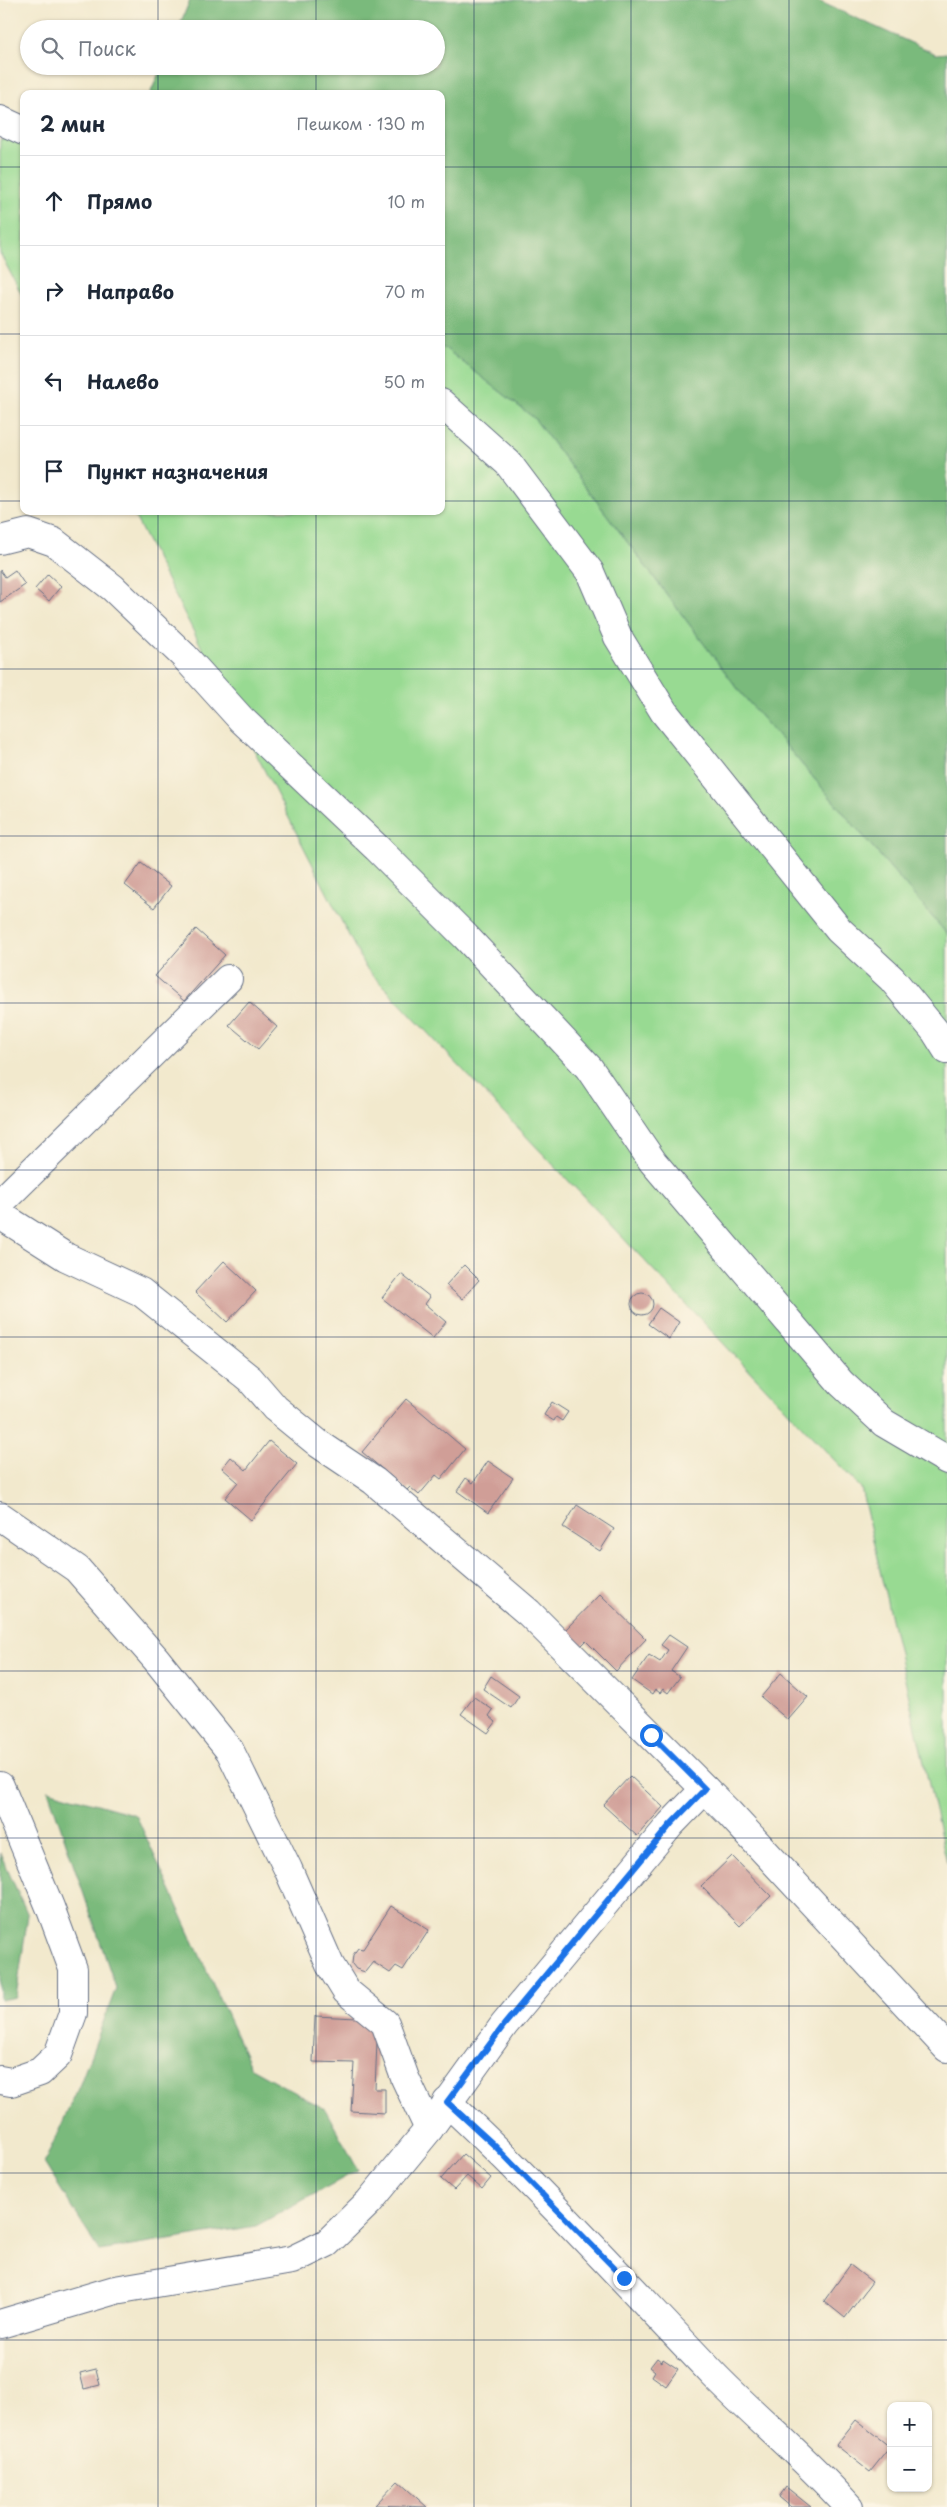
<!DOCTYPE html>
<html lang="ru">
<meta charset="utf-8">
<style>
body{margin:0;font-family:"Playpen Sans",sans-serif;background:#f6f6f7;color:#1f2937}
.controls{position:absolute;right:15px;bottom:15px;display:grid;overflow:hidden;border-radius:10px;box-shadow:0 1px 4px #0004}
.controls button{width:45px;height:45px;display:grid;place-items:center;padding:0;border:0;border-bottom:1px solid #e0e1e3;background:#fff;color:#1f2937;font:25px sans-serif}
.stop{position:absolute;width:15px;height:15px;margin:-11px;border:4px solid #1a73e8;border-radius:50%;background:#fff}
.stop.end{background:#1a73e8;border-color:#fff;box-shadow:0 1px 5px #0008}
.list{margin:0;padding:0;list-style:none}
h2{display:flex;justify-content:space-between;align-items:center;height:65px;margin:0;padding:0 20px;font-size:21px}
h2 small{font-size:16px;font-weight:400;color:#747a83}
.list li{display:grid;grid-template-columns:32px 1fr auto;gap:15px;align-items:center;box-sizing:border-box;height:90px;padding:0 20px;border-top:1px solid #e0e1e3}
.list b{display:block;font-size:19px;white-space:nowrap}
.list em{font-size:16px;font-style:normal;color:#747a83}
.icon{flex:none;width:28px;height:28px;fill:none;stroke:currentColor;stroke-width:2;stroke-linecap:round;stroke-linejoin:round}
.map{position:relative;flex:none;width:947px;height:2507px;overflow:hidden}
.search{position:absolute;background:#fff;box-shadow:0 1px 4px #0004;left:20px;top:20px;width:425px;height:55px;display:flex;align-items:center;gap:12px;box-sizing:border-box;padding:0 18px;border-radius:28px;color:#747a83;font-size:19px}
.panel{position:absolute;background:#fff;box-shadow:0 1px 4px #0004;left:20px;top:90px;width:425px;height:425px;border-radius:10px}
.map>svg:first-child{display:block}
</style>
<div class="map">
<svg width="947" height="2507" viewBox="0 0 947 2507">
<rect width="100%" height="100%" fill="#fcf5e5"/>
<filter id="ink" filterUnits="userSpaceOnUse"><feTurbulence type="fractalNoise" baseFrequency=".02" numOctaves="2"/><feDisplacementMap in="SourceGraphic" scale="10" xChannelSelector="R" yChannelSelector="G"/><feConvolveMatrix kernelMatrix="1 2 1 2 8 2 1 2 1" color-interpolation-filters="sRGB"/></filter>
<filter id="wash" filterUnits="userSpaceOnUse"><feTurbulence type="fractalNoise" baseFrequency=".0096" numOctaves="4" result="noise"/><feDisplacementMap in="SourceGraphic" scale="20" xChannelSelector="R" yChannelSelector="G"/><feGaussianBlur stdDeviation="1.12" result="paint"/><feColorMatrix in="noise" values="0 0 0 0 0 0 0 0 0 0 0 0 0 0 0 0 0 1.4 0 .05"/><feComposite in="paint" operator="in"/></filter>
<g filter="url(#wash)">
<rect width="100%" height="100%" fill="#f2e9cd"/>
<g fill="#98da92" stroke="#5a8478">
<path d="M24 135V299L0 253V140Z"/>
<path d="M441 345 534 418 741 693 947 934V1863L861 1488 365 967 132 511H441Z"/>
</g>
<g fill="#7aba7c" stroke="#4a746d">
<path d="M190 0H816L936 54 947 53V934L741 693 534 418 441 345V94H150L162 66H436V29H178Z"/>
<path d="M48 1790 136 1815 251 2068 325 2109 358 2170 256 2226 100 2251 44 2163 80 2084 116 1988Z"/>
<path d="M0 1853 28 1915 16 1997 0 2000Z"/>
</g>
<g id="blocks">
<g fill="#d09e97">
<path d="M0 570 5 577 15 570 25 585 0 602Z"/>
<path d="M48 574 61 586 49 601 35 589Z"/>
<path d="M141 863 171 886 154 908 125 885Z"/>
<path d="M196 929 225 955 184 1001 155 976Z"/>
<path d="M249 1002 277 1027 258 1049 229 1025Z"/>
<path d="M224 1261 256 1291 227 1322 195 1292Z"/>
<path d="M464 1265 479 1280 462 1299 446 1285Z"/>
<path d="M401 1274 430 1297 425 1304 446 1322 433 1338 382 1298Z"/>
<circle cx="642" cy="1304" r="11"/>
<path d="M659 1308 679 1322 669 1339 648 1324Z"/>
<path d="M406 1399 465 1449 441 1479 436 1475 419 1495 410 1487 407 1490 362 1452Z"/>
<path d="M552 1402 568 1412 562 1421 556 1417 554 1421 544 1415Z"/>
<path d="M269 1441 297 1464 251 1520 225 1498 238 1482 222 1468 231 1457 246 1470Z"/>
<path d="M488 1461 513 1478 488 1513 457 1491 466 1478 473 1483Z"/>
<path d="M577 1505 614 1529 600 1551 563 1527Z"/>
<path d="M600 1594 646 1639 616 1671 586 1641 581 1646 565 1630Z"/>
<path d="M669 1635 687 1647 671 1671 680 1677 668 1693 663 1689 660 1693 655 1689 652 1694 632 1680 649 1655 660 1662 668 1650 661 1645Z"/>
<path d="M781 1673 808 1697 788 1720 761 1697Z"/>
<path d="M491 1676 519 1696 511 1708 483 1689Z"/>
<path d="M474 1697 493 1710 489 1716 496 1722 488 1733 461 1714Z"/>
<path d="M630 1776 663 1807 637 1836 603 1805Z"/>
<path d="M732 1856 771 1896 740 1926 701 1886Z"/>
<path d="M391 1906 429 1930 403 1970 396 1966 390 1973 373 1962 365 1972 356 1969 352 1964 353 1955 358 1948 363 1949Z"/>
<path d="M315 2016 378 2019 375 2089H385V2113L351 2111 354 2063 313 2062Z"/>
<path d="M463 2154 491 2178 482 2189 467 2176 454 2190 441 2179Z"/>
<path d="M850 2265 872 2282 845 2318 824 2301Z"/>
<path d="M657 2358 662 2362 663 2359 678 2369 666 2386 652 2376 655 2371 650 2367Z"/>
<path d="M96 2369 100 2385 84 2389 80 2373Z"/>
<path d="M856 2420 890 2447 870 2472 836 2445Z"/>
<path d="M398 2481 427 2507 375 2505Z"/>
<path d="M786 2487 811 2507H791L779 2497Z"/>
</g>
</g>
</g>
<g filter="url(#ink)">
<use href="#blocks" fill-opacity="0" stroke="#667085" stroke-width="1"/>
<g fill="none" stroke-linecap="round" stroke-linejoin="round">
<g stroke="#667085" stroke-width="30">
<g id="street">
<path d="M0 120 24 131"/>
<path d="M441 403 508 463 590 572 618 637 664 712 839 930 892 979 935 1031 947 1050"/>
<path d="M0 540 28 533 54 542 113 588 184 656 241 719 377 848 465 936 589 1068 653 1162 841 1383 884 1423 947 1460"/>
<path d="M0 1203 228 979"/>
<path d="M0 1215 66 1257 141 1292 250 1379 275 1408 319 1444 374 1481 529 1613 729 1813 947 2048"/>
<path d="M0 1516 77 1569 156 1659 230 1751 288 1869 330 1965 346 1991 385 2023 405 2078 429 2129"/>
<path d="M0 1786 50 1907 73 1969V2013L58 2055 40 2072 11 2082 0 2080"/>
<path d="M447 2102C541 2189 626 2283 714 2375 758 2420 807 2459 849 2507"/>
<path d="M0 2324 115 2290 292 2260 327 2243 369 2202 429 2129 504 2025 671 1824 705 1789"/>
</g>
</g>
<use href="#street" stroke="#fff" stroke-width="28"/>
</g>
</g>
<g fill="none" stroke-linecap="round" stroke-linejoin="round" filter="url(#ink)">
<path stroke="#1a73e8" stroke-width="6" d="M624 2278 494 2145 447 2102 504 2025 671 1824 705 1789 651 1735"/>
</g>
<path fill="none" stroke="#1b2f5e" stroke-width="1" stroke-opacity="0.55" d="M158 0V29M316 0V29M474 0V2507M631 0V2507M789 0V2507M158 66V94M316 66V94M0 167H24M441 167H947M0 334H24M441 334H947M0 501H24M441 501H947M158 511V2507M316 511V2507M0 669H947M0 836H947M0 1003H947M0 1170H947M0 1337H947M0 1504H947M0 1671H947M0 1838H947M0 2006H947M0 2173H947M0 2340H947"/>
</svg>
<div class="controls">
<button>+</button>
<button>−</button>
</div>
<div class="stop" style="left:651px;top:1735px"></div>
<div class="stop end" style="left:624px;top:2278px"></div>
<div class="search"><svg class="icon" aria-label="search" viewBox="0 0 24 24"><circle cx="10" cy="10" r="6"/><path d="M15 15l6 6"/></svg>Поиск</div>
<section class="panel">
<h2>2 мин<small>Пешком · 130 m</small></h2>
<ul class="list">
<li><svg class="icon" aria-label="ahead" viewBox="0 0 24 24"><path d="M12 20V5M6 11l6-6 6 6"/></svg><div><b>Прямо</b></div><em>10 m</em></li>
<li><svg class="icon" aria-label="right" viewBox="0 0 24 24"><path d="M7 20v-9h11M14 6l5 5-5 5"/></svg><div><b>Направо</b></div><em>70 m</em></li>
<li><svg class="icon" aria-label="left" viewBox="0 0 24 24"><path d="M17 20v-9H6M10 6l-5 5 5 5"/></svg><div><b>Налево</b></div><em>50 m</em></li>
<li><svg class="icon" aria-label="arrive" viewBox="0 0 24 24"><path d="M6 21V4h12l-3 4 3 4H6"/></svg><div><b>Пункт назначения</b></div></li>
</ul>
</section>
</div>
